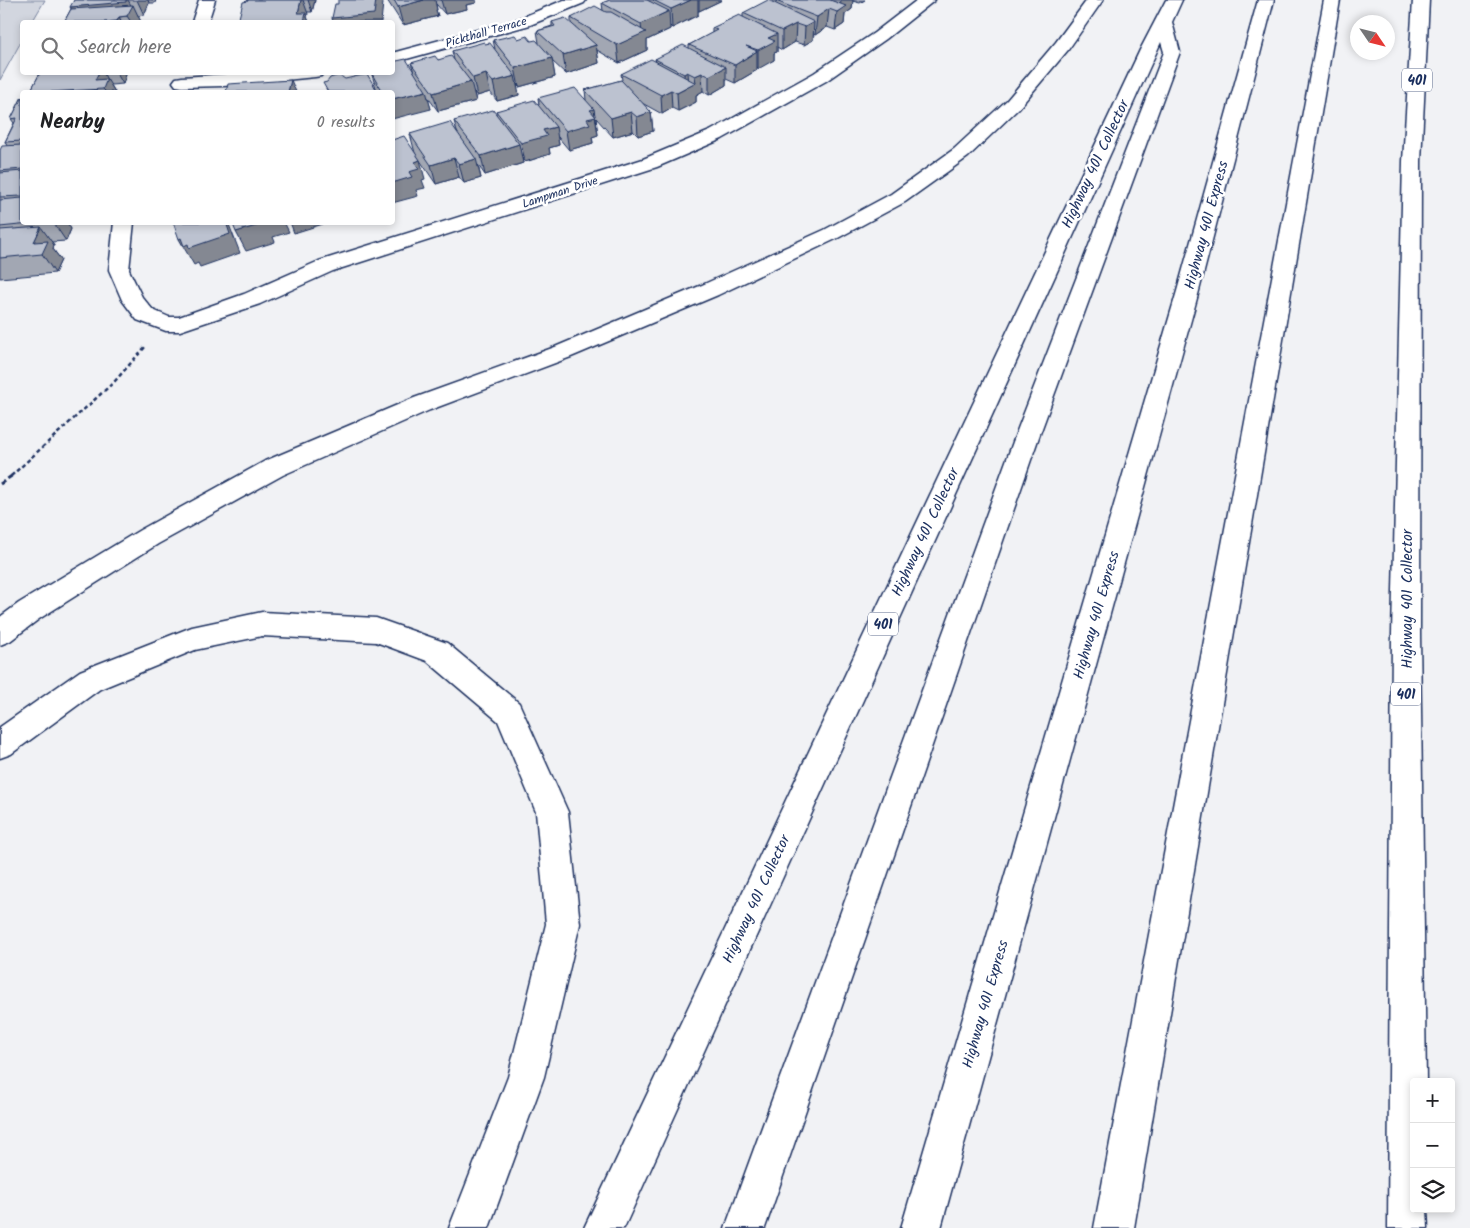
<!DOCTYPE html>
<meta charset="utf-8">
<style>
body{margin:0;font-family:Kalam,sans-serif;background:#f2f2f2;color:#202124}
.controls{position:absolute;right:15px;bottom:15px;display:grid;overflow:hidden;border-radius:5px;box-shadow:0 2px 8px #0003}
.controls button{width:45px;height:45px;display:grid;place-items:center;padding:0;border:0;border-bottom:1px solid #e0e0e0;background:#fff;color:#202124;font:25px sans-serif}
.compass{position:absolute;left:1350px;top:15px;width:45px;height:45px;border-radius:50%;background:#fff;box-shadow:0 2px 8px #0003;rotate:125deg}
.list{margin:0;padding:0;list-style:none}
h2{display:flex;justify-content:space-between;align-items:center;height:65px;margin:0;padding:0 20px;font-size:21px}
h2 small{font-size:16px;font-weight:400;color:#757577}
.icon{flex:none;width:28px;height:28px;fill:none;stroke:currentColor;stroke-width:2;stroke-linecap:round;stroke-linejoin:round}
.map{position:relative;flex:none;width:1470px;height:1228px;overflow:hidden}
.search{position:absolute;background:#fff;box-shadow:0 2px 8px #0003;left:20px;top:20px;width:375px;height:55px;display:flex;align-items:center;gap:12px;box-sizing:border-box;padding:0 18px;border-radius:5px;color:#757577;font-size:19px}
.panel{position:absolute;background:#fff;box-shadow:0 2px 8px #0003;left:20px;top:90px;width:375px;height:135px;border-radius:5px}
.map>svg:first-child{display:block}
</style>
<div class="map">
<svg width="1470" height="1228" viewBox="0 0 1470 1228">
<rect width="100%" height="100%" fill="#f1f2f5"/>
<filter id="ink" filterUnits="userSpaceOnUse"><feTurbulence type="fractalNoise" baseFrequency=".02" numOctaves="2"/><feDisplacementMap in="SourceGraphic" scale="10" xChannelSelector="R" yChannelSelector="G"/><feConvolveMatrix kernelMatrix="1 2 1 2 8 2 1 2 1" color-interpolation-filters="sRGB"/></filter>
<g filter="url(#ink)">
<path fill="#d2d6df" stroke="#76829e" d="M0 0H45L32 22H22V40L0 80Z"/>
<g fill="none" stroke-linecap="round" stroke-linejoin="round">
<g stroke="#1b2f5e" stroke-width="3">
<g id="minor">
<path d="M199 0H215L208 22H192Z"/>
<path d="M564 0H586L584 3 530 25 392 63V53L518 19Z"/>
<path d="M917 0H935L886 39 826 81 722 139 657 167 333 271 260 304 180 331H166L137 320 122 300 109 270 114 222H134L129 270 142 297 153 310 169 317H179L244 294 319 261 643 159 710 131 814 73 874 33Z"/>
<path d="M258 72H323L321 76 315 77 224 86 182 87 176 86 173 82 176 78 182 77Z"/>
</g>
</g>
<g stroke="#1b2f5e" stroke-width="3">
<g id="highway">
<path d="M1087 0H1103L1068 50 1019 108 968 157 905 202 838 238 718 295 571 357 430 410 283 475 158 544 39 619 10 641 0 645V617L19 603 140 530 265 461 414 398 555 347 702 285 824 230 891 194 954 149 1007 100 1056 42Z"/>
<path d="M1166 0H1182L1172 22 1180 52 1041 431 765 1228H725L1017 431 1164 52 1161 42 624 1228H584L1140 50Z"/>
<path d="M1258 0H1274L1199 291 941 1228H901L1177 291Z"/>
<path d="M1324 0H1340L1134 1228H1094Z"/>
<path d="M1413 0H1429L1421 161 1420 634 1426 1082H1414V1209H1427L1428 1228H1388L1392 634 1403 161Z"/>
<path d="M262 612 376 618 447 643 519 703 568 812 580 924 544 1077 489 1228H449L508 1077 546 924 536 812 498 721 427 661 376 642 262 636 195 650 100 689 11 754 0 758V727L80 671 192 627Z"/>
</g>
</g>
<path stroke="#1b2f5e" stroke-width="2.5" stroke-dasharray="4 3" stroke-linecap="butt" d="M11 476 115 381 146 346"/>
<path stroke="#1b2f5e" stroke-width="3" stroke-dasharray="5 4" stroke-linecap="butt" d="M0 484 13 475"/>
<use href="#minor" fill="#fff" fill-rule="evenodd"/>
<use href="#highway" fill="#fff" fill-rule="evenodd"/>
</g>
<g fill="#a2a7b3" stroke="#1b2f5e">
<path d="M74 0H156L155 3H149L144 15 138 16 141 22H64L71 9Z"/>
<path d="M247 0H315L312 12H307V17L309 22H238L248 1Z"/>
<path d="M387 0H476V3L466 5 467 9 445 14 436 4 437 10H436L438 16 403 25Z"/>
<path d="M610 0H722L699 11H698V15L672 28 670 26V29L647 40V50L619 63 597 50 599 63 566 74 552 61 555 77 519 87 517 84 519 95 497 101 490 92 477 96 474 92 476 101 438 111 427 96 431 109 392 92H378L377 91 371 72H414L411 63 438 60H454L452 51 485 44 495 49 493 40 518 39 539 43 537 31 552 26V22L571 24V18L603 11 602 3Z"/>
<path d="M773 0H865L860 3 852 1V9L845 14 844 24 835 30 827 27 815 35 813 34V40L804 45 795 42 782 50 777 47V52L774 53V60L757 68V70L735 83 726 79V85L709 95 703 91 696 95V102L678 111 672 108 662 114 642 103 651 112 653 131 638 136 633 131 613 137 596 118 598 135 592 137 593 143 569 150 558 137 559 145 549 148 550 154 525 162 522 158 523 163 485 175 478 165 481 178 464 183 459 177 436 184 415 153 410 134 457 132 454 121 496 114V111L539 105 538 98 586 100 585 90 622 80 621 74 656 62 655 59 689 48V45L712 33V28L743 17V13L773 3Z"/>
<path d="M125 72 126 75 123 84 111 85 115 92H30L40 73Z"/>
<path d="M22 97V222H67L71 229 66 241 52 242 54 245 53 249 61 260 55 273 0 278V150L7 146 5 142 14 123 11 119Z"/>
</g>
<g fill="#848892" stroke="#1b2f5e">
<path d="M128 0 132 7 133 5 141 22H131L127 16 119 17 122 22H118L117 21 79 22 70 7Z"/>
<path d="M137 0H148L149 3 144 15Z"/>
<path d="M301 0H303L308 14 307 17 309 22H301L298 13Z"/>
<path d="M308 0H315L312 12Z"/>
<path d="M376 0H382L383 3 381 22H333L332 18Z"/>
<path d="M424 0H435L437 10H436L438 16 403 25 398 7Z"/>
<path d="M441 0H476V3L466 5 467 9 445 14Z"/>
<path d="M691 0H698V15L672 28 671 9Z"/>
<path d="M699 0H722L699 11Z"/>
<path d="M841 0H853L852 9 845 14 844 24 835 30 837 12 840 10Z"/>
<path d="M829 9 827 27 815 35 817 17Z"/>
<path d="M669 11 670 29 647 40V50L619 63 617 45 642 33 641 24Z"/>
<path d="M814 22 813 40 804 45 805 27Z"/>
<path d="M796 24 795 42 782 50V31Z"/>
<path d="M777 34V52L774 53V60L758 69V50L768 38Z"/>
<path d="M596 45 599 63 566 74 563 55Z"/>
<path d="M757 51V70L735 83V65Z"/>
<path d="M552 58 555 77 519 87 515 68Z"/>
<path d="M726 67V85L709 95V76Z"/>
<path d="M99 72H103L107 80V79L115 92H106L103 89 95 80Z"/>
<path d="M116 72H125L126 75 123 84Z"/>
<path d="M687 72 688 87 696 83 695 76 702 73 703 91 696 95V102L678 111 677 93 685 89 684 74Z"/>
<path d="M486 74 490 92 477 96 473 78Z"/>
<path d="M515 76 519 95 497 101 493 82Z"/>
<path d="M291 80 296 92H288Z"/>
<path d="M471 82 476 101 438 111 433 93Z"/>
<path d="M671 90 672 108 662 114 661 95Z"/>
<path d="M426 91 431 109 392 119V99Z"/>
<path d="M594 109 598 135 592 137 593 143 569 150 566 131 590 110Z"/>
<path d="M631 112 633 131 613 137 611 118Z"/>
<path d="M651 112 653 131 638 136 637 117Z"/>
<path d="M556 127 559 145 549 148 550 154 525 162 521 143 543 130Z"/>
<path d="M519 144 523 163 485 175 481 156Z"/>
<path d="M454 158 459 177 436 184 431 165Z"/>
<path d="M476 159 481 178 464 183 459 164Z"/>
<path d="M420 160 425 179 422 180 425 188 416 190 418 196 392 203V183L409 172 415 162Z"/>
<path d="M53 222H67L71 229 66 241Z"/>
<path d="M226 222H228L240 253 200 267 198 263 194 265 179 239Z"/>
<path d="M266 222H284L289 232 273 237 275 242 246 251 236 232Z"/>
<path d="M290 222H323V224L294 233Z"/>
<path d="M41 227 54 245 53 249 61 260 55 273 34 242Z"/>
</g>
<g fill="#bcc2d0" stroke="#1b2f5e">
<path d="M74 0H126V2L70 7Z"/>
<path d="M248 0H301L298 13H306L304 22H238L243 2 248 1Z"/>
<path d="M338 0H376L374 14 332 18 335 4H338Z"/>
<path d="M394 0H424L398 7Z"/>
<path d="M610 0H647L669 11 641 24 602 3Z"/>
<path d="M653 0H691L671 9Z"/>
<path d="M768 0 814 22 805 27 796 24 782 31 743 13Z"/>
<path d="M773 0H830L846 6 837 12 829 9 817 17Z"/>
<path d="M133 5 127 16 119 17 117 21 105 22H64L71 9Z"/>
<path d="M595 6 606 12H611L646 32 617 45 571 18Z"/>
<path d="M739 15 777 34 768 38 775 41 758 50 746 46 757 51 735 65 689 45 717 30 712 28Z"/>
<path d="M565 18 596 45 563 55 537 31 555 26 552 22Z"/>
<path d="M515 35 518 39 527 36 531 41 536 40 552 58 515 68 493 40Z"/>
<path d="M484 42 485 44 490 43 515 76 493 82 486 74 473 78 452 51Z"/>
<path d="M683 45 726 67 709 76 702 73 695 76 687 72 684 74 655 59Z"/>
<path d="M435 56 438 60 451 56 471 82 433 93 411 63Z"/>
<path d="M406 59 426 91 392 99V92H382L371 72H392V62Z"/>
<path d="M651 59 696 83 677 93 671 90 661 95 621 74Z"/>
<path d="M99 72 95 80 107 79 103 89 49 92H30L40 73Z"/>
<path d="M367 74 378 92H328L323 83 327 82 330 78 339 75 345 79Z"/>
<path d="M291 80 288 92H226L228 84Z"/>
<path d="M621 80 651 112 637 117 631 112 611 118 585 90Z"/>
<path d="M575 88 594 109 590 110 596 117 587 119 590 124 566 131 538 98Z"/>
<path d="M96 91 95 92H79Z"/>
<path d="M22 97V141L5 142 17 118 11 119Z"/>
<path d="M534 100 556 127 543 130 547 136 521 143 496 111Z"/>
<path d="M493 110 519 144 481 156 454 121Z"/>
<path d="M450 122 476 159 459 164 454 158 431 165 410 134Z"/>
<path d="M404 136 420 160 415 162 419 169 409 172 412 177 392 183V140Z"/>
<path d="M22 145V169L0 171V150L2 146Z"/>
<path d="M22 171V196L0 197V173Z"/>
<path d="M22 198V222H49L0 227V200Z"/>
<path d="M173 222H226L230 234 189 248 188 244 184 246 181 238 179 239Z"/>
<path d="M232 222H266V223L236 232Z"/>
<path d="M41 227 34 242 48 241 42 254 0 258V230Z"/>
</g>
</g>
<g text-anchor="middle" stroke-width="5" stroke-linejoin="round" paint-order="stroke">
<g font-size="12" fill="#1b2f5e" stroke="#fff">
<text transform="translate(486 32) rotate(-16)" y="4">Pickthall Terrace</text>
<text transform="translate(560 192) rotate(-18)" y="4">Lampman Drive</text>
</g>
<g fill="#fff" stroke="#5f6d8e" stroke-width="1">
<rect x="1402" y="68.5" width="30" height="23" rx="4"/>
<rect x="868" y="612.5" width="30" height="23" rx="4"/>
<rect x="1391" y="682.5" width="30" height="23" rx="4"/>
</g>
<g font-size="14" font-weight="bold" fill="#1b2f5e">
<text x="1417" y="85">401</text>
<text x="883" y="629">401</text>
<text x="1406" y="699">401</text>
</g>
<g font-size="15" fill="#1b2f5e" stroke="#fff">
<text transform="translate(1095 164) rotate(-65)" y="5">Highway 401 Collector</text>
<text transform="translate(1206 225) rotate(-75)" y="5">Highway 401 Express</text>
<text transform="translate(925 532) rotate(-65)" y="5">Highway 401 Collector</text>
<text transform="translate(1407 599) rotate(-90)" y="5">Highway 401 Collector</text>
<text transform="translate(1096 615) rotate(-74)" y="5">Highway 401 Express</text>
<text transform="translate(756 899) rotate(-65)" y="5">Highway 401 Collector</text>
<text transform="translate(985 1004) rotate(-74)" y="5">Highway 401 Express</text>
</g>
</g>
</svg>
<div class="controls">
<button>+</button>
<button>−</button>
<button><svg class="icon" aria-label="layers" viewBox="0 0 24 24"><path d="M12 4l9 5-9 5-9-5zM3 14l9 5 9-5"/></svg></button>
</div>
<svg class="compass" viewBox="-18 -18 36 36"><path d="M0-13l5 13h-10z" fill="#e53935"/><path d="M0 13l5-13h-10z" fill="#757577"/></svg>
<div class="search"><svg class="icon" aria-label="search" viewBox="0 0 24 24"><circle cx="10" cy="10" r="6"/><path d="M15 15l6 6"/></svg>Search here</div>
<section class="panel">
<h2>Nearby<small>0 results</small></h2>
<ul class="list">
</ul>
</section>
</div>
